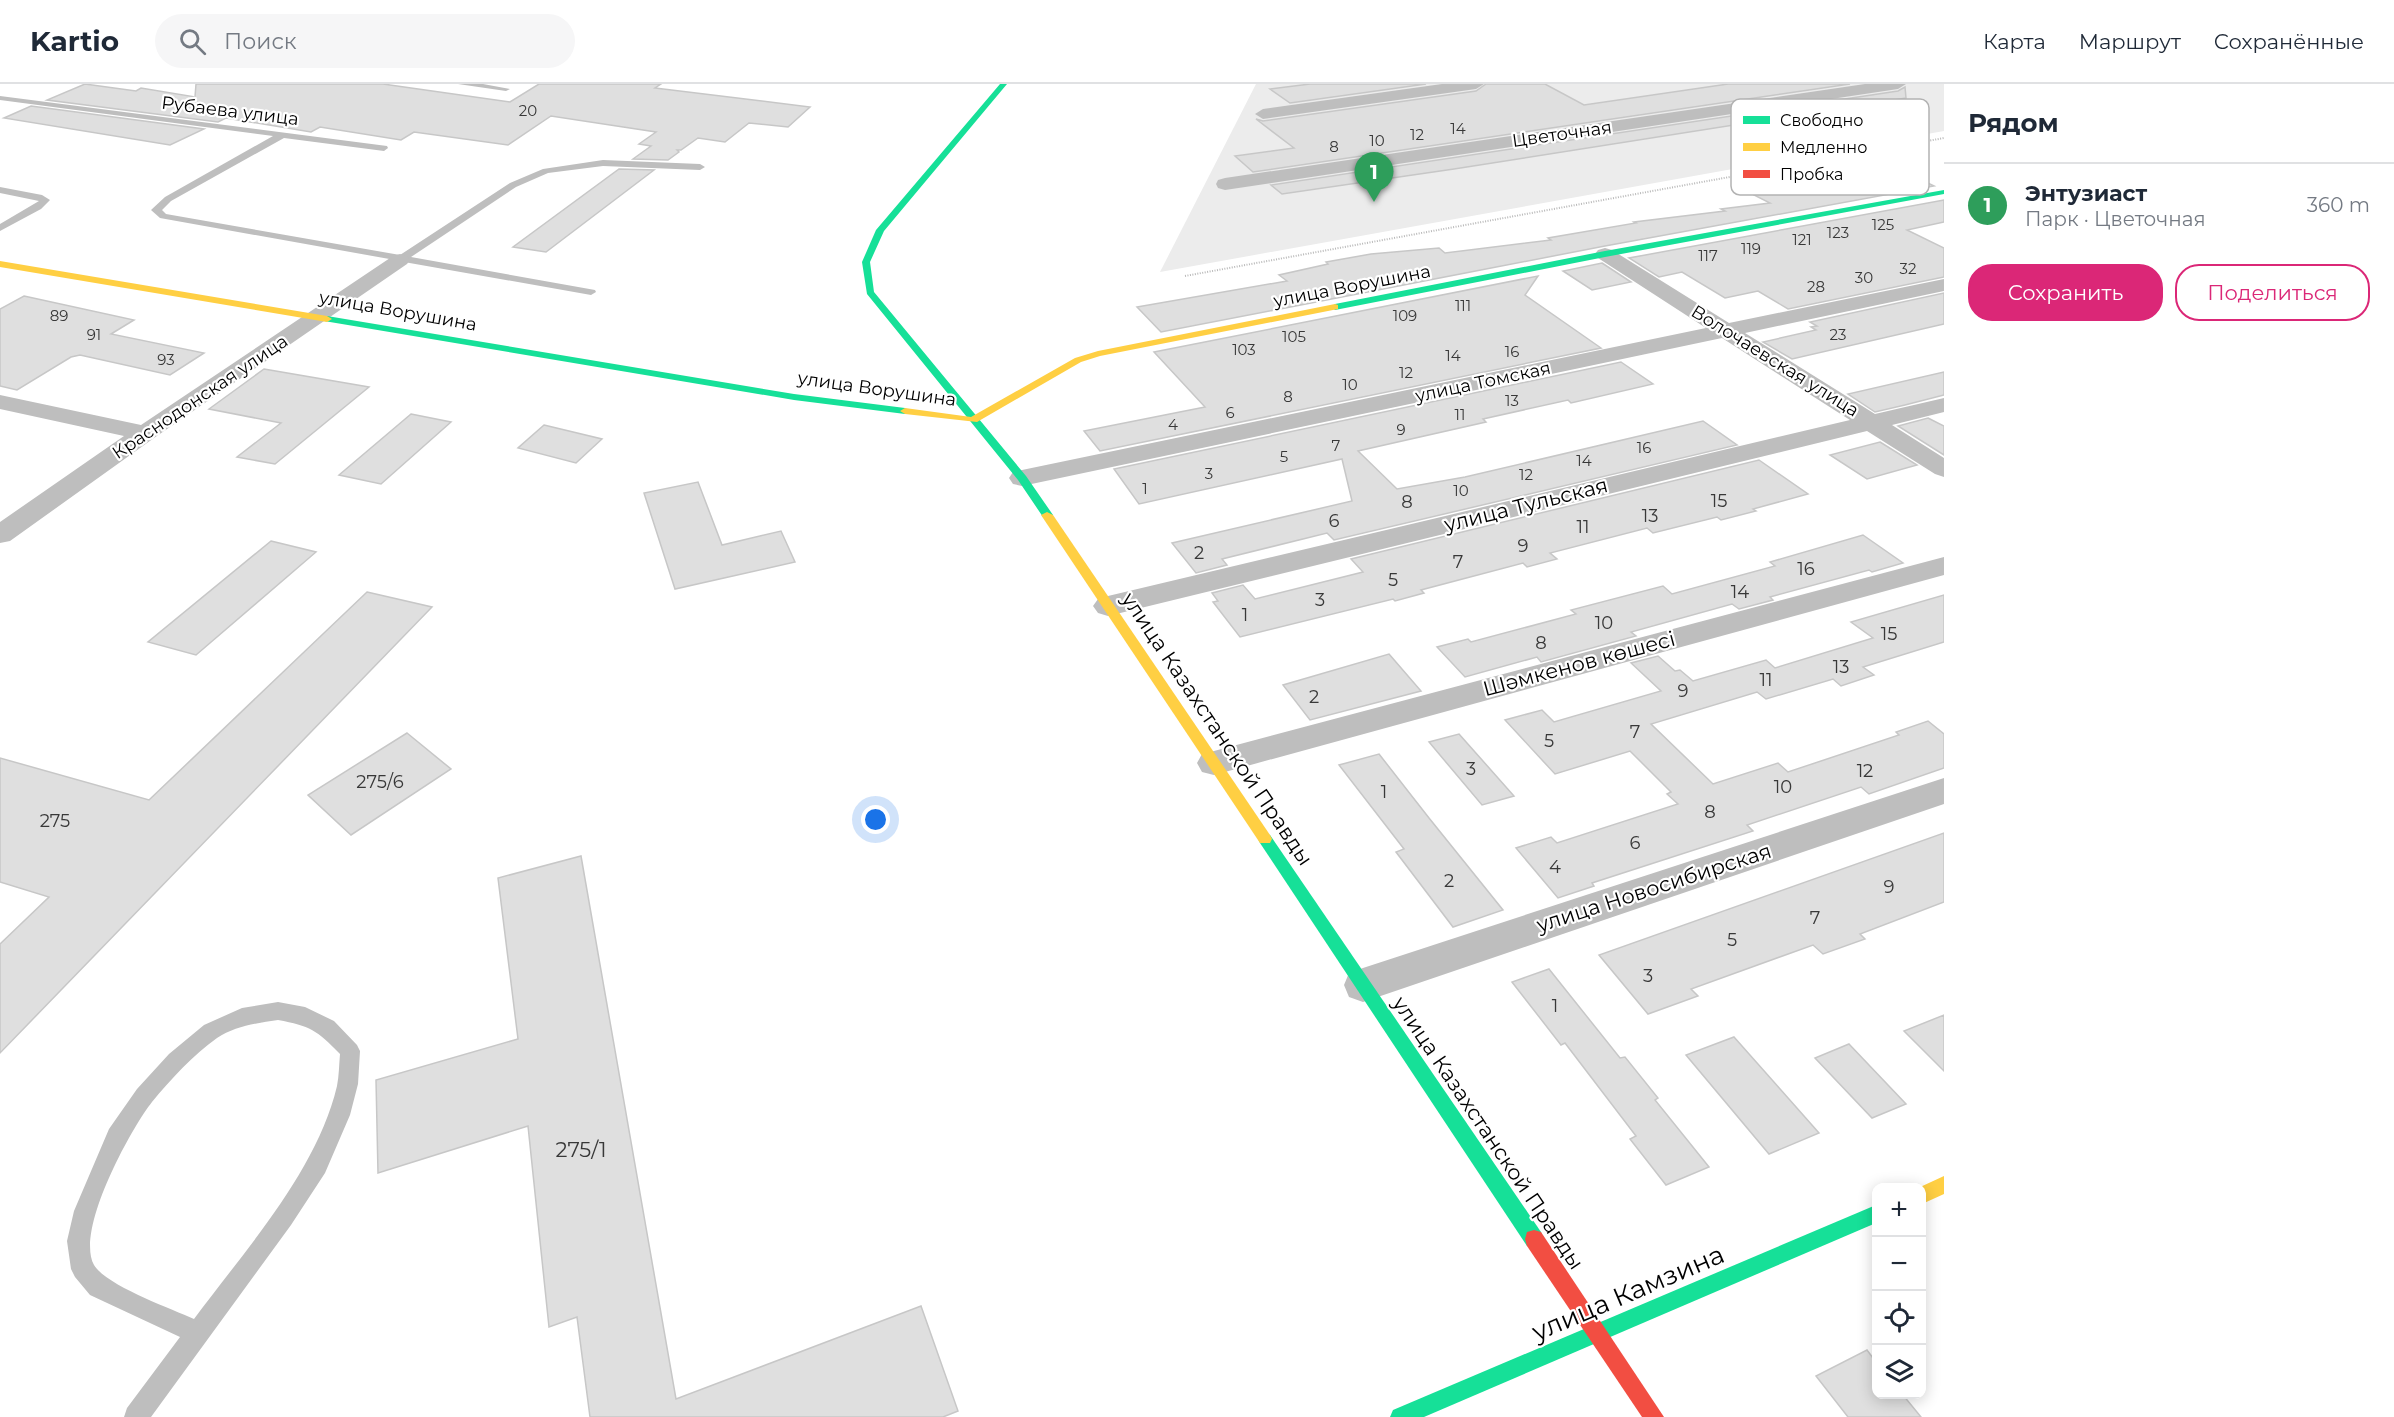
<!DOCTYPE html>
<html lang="ru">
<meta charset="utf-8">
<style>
body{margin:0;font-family:Montserrat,sans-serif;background:#f6f6f7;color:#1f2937}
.controls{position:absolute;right:18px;bottom:18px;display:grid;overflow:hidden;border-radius:12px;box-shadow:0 3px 15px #0003}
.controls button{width:54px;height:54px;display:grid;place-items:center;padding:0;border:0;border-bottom:2px solid #e0e1e3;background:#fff;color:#1f2937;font:30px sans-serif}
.you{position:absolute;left:876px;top:736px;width:21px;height:21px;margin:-15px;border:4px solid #fff;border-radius:50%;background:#1a73e8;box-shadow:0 0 0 9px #1a73e833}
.badge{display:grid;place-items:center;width:39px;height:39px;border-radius:50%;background:#db2777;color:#fff;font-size:20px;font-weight:700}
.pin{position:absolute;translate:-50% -50px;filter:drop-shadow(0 2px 3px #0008)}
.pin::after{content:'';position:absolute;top:32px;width:21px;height:18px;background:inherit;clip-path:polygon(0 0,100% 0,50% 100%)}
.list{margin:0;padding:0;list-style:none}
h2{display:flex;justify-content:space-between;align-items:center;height:78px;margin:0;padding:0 24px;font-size:26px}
h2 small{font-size:20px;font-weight:400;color:#747a83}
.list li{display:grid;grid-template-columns:39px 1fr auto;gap:18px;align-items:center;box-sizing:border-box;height:84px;padding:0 24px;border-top:2px solid #e0e1e3}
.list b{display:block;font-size:22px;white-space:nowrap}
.list p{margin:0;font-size:20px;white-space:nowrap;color:#747a83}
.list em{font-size:20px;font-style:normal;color:#747a83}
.actions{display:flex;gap:12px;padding:18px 24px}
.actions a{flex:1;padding:14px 0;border:2px solid #db2777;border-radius:24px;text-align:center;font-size:21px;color:#db2777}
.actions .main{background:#db2777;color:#fff}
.icon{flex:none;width:33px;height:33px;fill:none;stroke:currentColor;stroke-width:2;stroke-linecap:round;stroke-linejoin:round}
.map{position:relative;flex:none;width:1944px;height:1333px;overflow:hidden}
header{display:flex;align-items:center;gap:36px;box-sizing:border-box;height:84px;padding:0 30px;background:#fff;border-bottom:2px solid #e0e1e3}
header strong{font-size:28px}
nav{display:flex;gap:33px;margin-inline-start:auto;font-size:21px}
.search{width:420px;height:54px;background:#f6f6f7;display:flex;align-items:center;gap:15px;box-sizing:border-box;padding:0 21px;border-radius:33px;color:#747a83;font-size:22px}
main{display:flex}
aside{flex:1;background:#fff}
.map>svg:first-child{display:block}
</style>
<header>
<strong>Kartio</strong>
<div class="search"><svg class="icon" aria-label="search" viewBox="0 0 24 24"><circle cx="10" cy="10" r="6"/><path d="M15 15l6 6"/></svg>Поиск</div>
<nav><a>Карта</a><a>Маршрут</a><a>Сохранённые</a></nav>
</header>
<main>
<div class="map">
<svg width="1944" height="1333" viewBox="0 0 1944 1333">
<rect width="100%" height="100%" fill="#fff"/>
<path fill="#ececec" d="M1256 0H1944V47L1160 188Z"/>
<g fill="#dfdfdf" stroke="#c7c7c7" stroke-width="1.5">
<path d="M85 0 136 7 141 4 195 13 196 0H383L510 18 539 0H661L655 4 810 23 788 43 749 39 725 58 698 54 681 66H677L679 68 668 76 633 75 651 62 639 60 656 48 551 32 508 61 414 48 401 56 320 43 311 48 226 34 218 38 47 16Z"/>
<path d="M1310 0H1426L1290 19 1270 5Z"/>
<path d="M1486 0H1545L1584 21 1728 0H1850L1253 88 1235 72 1294 64 1256 35 1263 37 1476 7Z"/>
<path d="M1905 3 1906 14 1454 85 1282 110 1271 101 1898 7Z"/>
<path d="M31 22 204 45 170 61 4 34Z"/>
<path d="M619 85 654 86 546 168 513 163Z"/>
<path d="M1911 91 1934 102 1605 162 1161 248 1137 223 1287 197 1279 191 1328 180 1326 178 1371 170 1439 164 1445 169 1551 156 1548 154 1636 139 1634 138 1725 127 1721 125 1770 119 1750 109 1820 100 1826 103Z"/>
<path d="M1944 116V138L1907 146 1944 164V193L1788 225 1758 207 1725 214 1682 188 1659 193 1629 174Z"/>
<path d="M1602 179 1631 198 1592 206 1563 187Z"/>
<path d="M1538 192 1525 211 1601 264 1100 367 1084 347 1205 323 1154 268Z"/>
<path d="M1944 209V240L1792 275 1763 258 1816 246 1811 243 1817 242 1810 238Z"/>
<path d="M24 212 134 236 111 250 204 269 170 291 80 271 71 273 17 306 0 302V225Z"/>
<path d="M1621 278 1653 300 1571 319 1568 316 1483 335 1486 338 1358 367 1397 405 1465 393 1703 337 1737 361 1334 456 1327 449 1222 475 1227 481 1196 489 1172 459 1352 417 1342 375 1139 420 1114 385Z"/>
<path d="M264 285 369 303 275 380 237 373 281 339 209 325Z"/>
<path d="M1944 288V311L1905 321 1875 328 1848 310Z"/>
<path d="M411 330 451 338 381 400 339 391Z"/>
<path d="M1928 334 1944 342V371L1898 342Z"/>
<path d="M544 341 602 355 576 379 518 364Z"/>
<path d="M1880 358 1917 381 1867 395 1830 371Z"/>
<path d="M1759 376 1808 410 1753 425 1756 427 1721 436 1717 433 1653 449 1647 444 1550 469 1557 475 1527 483 1523 479 1421 506 1424 509 1395 517 1393 515 1240 553 1213 518 1218 517 1212 509 1243 501 1255 515 1363 488 1351 475Z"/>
<path d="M698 398 722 461 781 447 795 478 675 505 644 409Z"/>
<path d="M1863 451 1903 479 1872 488 1869 486 1770 513 1773 516 1739 525 1732 520 1631 548 1636 552 1541 578 1537 573 1465 593 1437 563 1468 555 1471 558 1576 530 1571 526 1663 502 1672 510 1775 482 1770 478Z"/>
<path d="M271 457 316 468 196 571 148 558Z"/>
<path d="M367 508 432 523 0 969V860L49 813 0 798V674L149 716Z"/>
<path d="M1944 511V558L1863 583 1874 591 1841 602 1833 595 1766 615 1757 608 1651 640 1713 700 1778 679 1788 688 1899 651 1896 648 1928 637 1944 650V684L1869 710 1861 703 1747 741 1753 747 1592 799 1594 802 1558 814 1516 764 1551 753 1557 759 1678 720 1667 710 1671 708 1630 667 1555 690 1505 636 1542 626 1554 638 1661 607 1631 579 1658 572 1675 587 1680 586 1693 597 1766 576 1775 584 1873 554 1851 538Z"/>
<path d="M1389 570 1421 607 1310 636 1283 601Z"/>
<path d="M407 649 451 685 351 751 308 711Z"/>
<path d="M1459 650 1514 712 1482 721 1429 658Z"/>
<path d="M1379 670 1429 734 1503 826 1453 843 1396 768 1404 765 1339 681Z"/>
<path d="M1944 749V818L1860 850 1865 855 1823 870 1813 861 1691 905 1698 912 1648 930 1599 871Z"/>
<path d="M581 772 676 1315 921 1222 958 1327 943 1333H590L577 1233 549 1243 528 1042 378 1089 376 996 518 955 498 794Z"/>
<path d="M1549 885 1620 974 1625 973 1658 1014 1655 1016 1709 1083 1666 1101 1630 1055 1636 1052 1565 959 1561 961 1512 898Z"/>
<path d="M1944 931V987L1904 947Z"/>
<path d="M1734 953 1819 1049 1769 1070 1686 971Z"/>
<path d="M1849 960 1906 1020 1872 1034 1815 974Z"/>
<path d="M1867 1266 1876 1278V1311H1903L1921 1333H1848L1816 1292Z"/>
</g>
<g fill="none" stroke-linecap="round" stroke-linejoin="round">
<path stroke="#b9b9b9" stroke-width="2" stroke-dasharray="1 1.5" stroke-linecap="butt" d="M1185 192 1944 54"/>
<g fill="#bebebe" fill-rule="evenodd">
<path d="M458 0H483L510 5 506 7Z"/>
<path d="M0 12 387 62 388 64 384 67 284 54 171 117 162 126 166 130 400 171 510 99 543 85 603 76 700 80 705 83 700 86 603 82 548 89 516 103 411 173 595 206 596 208 591 211 404 178 400 179 395 176 160 134 151 126 165 113 273 52 0 16Z"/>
<path d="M0 103 42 111 50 116 41 125 0 147V140L39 117 0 109Z"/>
<path d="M278 918 305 923 334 937 357 961 360 967 358 1000 350 1031 325 1089 291 1141 151 1333H124L127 1324 180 1253 90 1211 75 1193 71 1185 67 1157 74 1127 109 1045 137 1005 169 970 204 941 242 924ZM278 936C310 942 317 946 340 970 339 981 339 992 337 1002 317 1087 245 1166 194 1235 170 1224 107 1202 94 1181 75 1147 130 1046 152 1018 171 995 193 971 217 954 235 942 257 939 278 936Z"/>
</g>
<g fill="#bebebe" fill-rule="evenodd">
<path d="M1442 0H1484L1476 5 1263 35 1255 30 1263 25Z"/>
<path d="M1865 0H1906L1898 5 1225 106 1218 104 1216 100 1218 96 1225 94Z"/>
<path d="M1605 164 1612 166 1729 239 1944 195V207L1745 249 1875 330 1944 314V328L1892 341 1944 374V393L1935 390 1867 347 1108 532 1098 529 1093 522 1098 515 1108 512 1850 336 1722 254 1022 402 1013 400 1009 394 1013 388 1022 386 1706 244 1598 174 1595 170 1598 166Z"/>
<path d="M400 170 407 172 410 176 407 180 154 354 10 457 0 459V438L124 352 0 325V311L141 341 393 172Z"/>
<path d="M1944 473V491L1214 691 1202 688 1197 679 1202 670 1214 667Z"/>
<path d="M1944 694V720L1363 918 1349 913 1344 901 1349 889 1363 884Z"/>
</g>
<g fill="#16e098" fill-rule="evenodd">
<path d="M1000 0H1007L884 147 870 178 874 208 1026 392 1053 431 1047 434 1043 433 1018 396 867 210 862 178 876 146Z"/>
<path d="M1944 106V110L1605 173 1335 226 1331 223 1335 220 1605 167Z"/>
<path d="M327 232 794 310 905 324 910 327 905 330 794 316 324 237 322 235Z"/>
<path d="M1265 749 1270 751 1541 1148 1543 1155 1541 1162 1534 1164 1527 1162 1260 759 1258 755 1260 751Z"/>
<path d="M1876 1121V1139L1424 1333H1390L1393 1326Z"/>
</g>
<g fill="#ffcf43" fill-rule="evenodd">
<path d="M0 177 327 232 332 235 327 238 0 183Z"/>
<path d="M1335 220 1338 221V225L1100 272 1081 278 977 338 905 330 900 327 905 324 971 333 1075 274 1098 267Z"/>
<path d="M1047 428 1053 431 1270 751 1272 755 1270 759H1260L1041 431Z"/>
<path d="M1944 1092V1110L1922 1120V1104H1918Z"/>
</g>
<path fill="#f24e42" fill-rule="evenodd" d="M1534 1146 1541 1148 1664 1333H1642L1527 1162 1525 1155 1527 1148Z"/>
</g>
<g text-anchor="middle" stroke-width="4.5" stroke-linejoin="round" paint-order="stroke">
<g font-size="15" fill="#383838">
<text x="528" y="32">20</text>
<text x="1458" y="50">14</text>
<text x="1417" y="56">12</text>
<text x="1377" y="62">10</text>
<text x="1334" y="68">8</text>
<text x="1883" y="146">125</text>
<text x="1838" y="154">123</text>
<text x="1802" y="161">121</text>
<text x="1751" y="170">119</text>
<text x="1708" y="177">117</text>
<text x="1908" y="190">32</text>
<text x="1864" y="199">30</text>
<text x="1816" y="208">28</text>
<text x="1463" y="227">111</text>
<text x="59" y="237">89</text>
<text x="1405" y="237">109</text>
<text x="94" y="256">91</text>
<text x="1838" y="256">23</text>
<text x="1294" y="258">105</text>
<text x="1244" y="271">103</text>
<text x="1512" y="273">16</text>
<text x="1453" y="277">14</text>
<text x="166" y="281">93</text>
<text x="1406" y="294">12</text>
<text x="1350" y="306">10</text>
<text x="1288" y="318">8</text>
<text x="1512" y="322">13</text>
<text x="1230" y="334">6</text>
<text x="1460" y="336">11</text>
<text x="1173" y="346">4</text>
<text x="1401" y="351">9</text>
<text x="1336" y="367">7</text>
<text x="1644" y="369">16</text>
<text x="1284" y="378">5</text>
<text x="1584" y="382">14</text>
<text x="1209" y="395">3</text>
<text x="1526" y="396">12</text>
<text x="1145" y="410">1</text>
<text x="1461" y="412">10</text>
</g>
<g font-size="18" fill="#000" stroke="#fff">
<text transform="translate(230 27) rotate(7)" y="6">Рубаева улица</text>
<text transform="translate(1562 50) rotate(-8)" y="6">Цветочная</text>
<text transform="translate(1352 202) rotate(-11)" y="6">улица Ворушина</text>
<text transform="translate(398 227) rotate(10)" y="6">улица Ворушина</text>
<text transform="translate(1775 277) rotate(32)" y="6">Волочаевская улица</text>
<text transform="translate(1483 298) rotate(-12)" y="6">улица Томская</text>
<text transform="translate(877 305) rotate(8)" y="6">улица Ворушина</text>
<text transform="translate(200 313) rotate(-34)" y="6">Краснодонская улица</text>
</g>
<g font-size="18" fill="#383838">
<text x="1719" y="423">15</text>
<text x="1407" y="424">8</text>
<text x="1650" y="438">13</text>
<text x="1334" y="443">6</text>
<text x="1583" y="449">11</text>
<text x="1523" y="468">9</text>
<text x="1199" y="475">2</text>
<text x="1458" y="484">7</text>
<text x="1806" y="491">16</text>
<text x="1393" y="502">5</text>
<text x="1740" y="514">14</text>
<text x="1320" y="522">3</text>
<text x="1245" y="537">1</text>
<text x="1604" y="545">10</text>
<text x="1889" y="556">15</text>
<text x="1541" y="565">8</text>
<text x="1841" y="589">13</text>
<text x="1766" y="602">11</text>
<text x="1683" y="613">9</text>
<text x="1314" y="619">2</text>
<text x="1635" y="654">7</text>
<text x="1549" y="663">5</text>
<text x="1471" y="691">3</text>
<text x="1865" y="693">12</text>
<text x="380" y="704">275/6</text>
<text x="1783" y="709">10</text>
<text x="1384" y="714">1</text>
<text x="1710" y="734">8</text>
<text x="55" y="743">275</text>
<text x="1635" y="765">6</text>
<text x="1555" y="789">4</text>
<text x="1449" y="803">2</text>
<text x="1889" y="809">9</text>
<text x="1815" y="840">7</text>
<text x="1732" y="862">5</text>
<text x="1648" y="898">3</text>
<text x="1555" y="928">1</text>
</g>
<g font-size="21" fill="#000" stroke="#fff">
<text transform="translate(1526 421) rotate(-14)" y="7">улица Тульская</text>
<text transform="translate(1579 580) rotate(-15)" y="7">Шәмкенов көшесі</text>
<text transform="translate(1217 645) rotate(56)" y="7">улица Казахстанской Правды</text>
<text transform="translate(1654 804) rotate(-18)" y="7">улица Новосибирская</text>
<text transform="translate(1488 1049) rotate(56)" y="7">улица Казахстанской Правды</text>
</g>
<g font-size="21" fill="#383838">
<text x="581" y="1073">275/1</text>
</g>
<g font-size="26" fill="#000" stroke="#fff">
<text transform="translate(1628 1209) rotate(-23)" y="9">улица Камзина</text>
</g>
</g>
<rect x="1731" y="15" width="198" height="96" rx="9" fill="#fff" stroke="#b2b2b2" stroke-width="1.5"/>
<rect x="1743" y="32" width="27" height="8" fill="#16e098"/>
<rect x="1743" y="59" width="27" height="8" fill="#ffcf43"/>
<rect x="1743" y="86" width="27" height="8" fill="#f24e42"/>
<g font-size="16" fill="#000">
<text x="1780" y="42">Свободно</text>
<text x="1780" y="69">Медленно</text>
<text x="1780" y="96">Пробка</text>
</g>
</svg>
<div class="controls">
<button>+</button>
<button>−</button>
<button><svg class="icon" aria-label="locate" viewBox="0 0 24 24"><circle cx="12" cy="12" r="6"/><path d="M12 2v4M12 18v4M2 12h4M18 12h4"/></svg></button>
<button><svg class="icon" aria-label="layers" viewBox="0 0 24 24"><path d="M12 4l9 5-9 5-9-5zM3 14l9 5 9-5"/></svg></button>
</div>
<div class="you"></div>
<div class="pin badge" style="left:1374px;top:118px;background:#2e9e5b">1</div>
</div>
<aside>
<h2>Рядом<small></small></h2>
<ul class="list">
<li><span class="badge" style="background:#2e9e5b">1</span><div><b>Энтузиаст</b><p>Парк · Цветочная</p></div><em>360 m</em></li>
</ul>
<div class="actions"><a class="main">Сохранить</a><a>Поделиться</a></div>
</aside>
</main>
